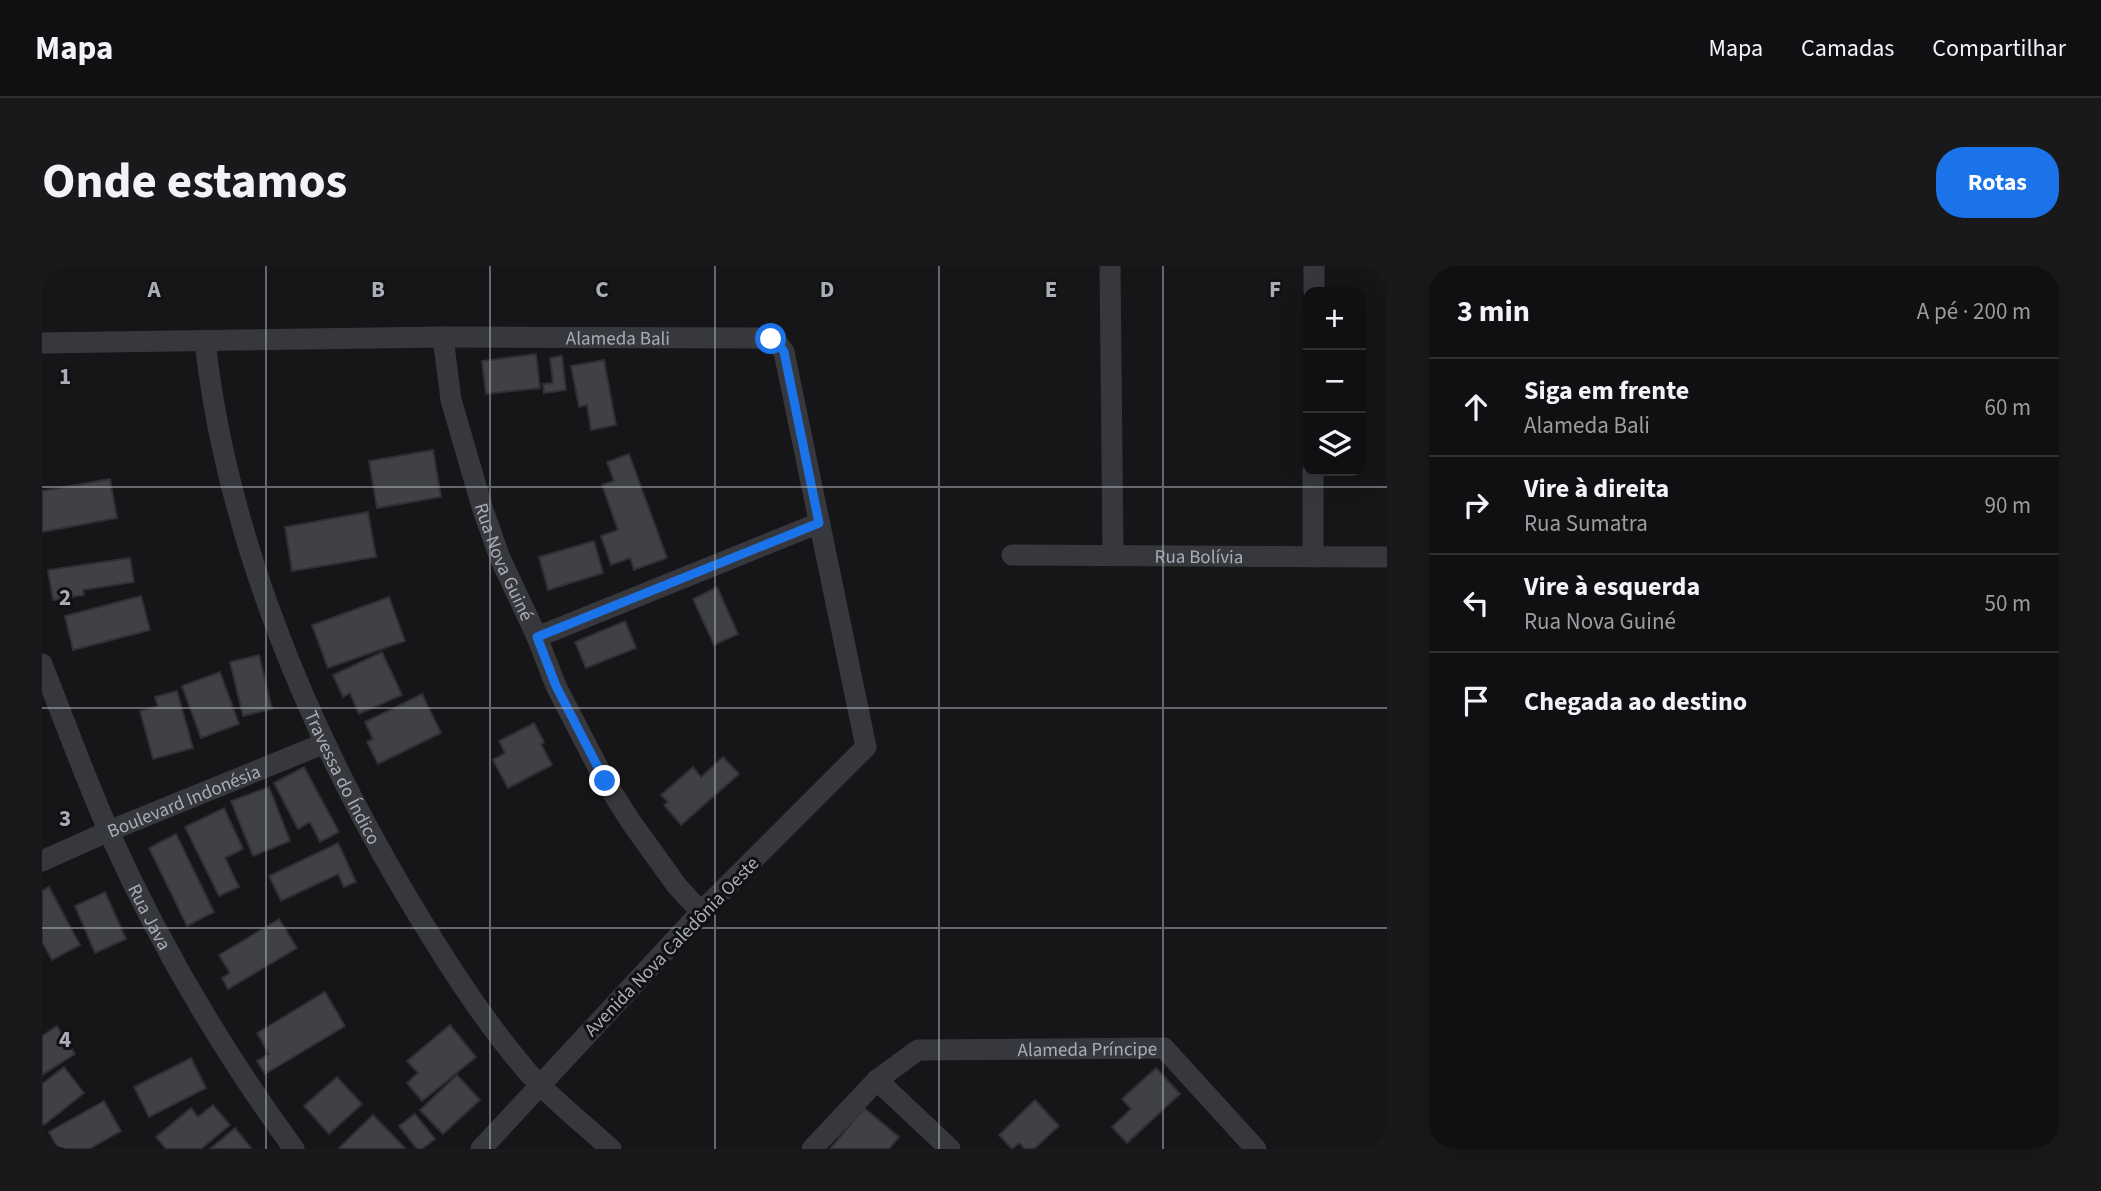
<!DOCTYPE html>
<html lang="pt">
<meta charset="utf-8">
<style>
body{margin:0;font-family:"Source Sans 3",sans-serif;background:#19191b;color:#f1f3f6}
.controls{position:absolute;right:21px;top:21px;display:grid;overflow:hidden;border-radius:14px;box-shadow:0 7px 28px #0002}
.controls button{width:63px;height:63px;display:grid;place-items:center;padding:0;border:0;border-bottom:2px solid #303032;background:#101012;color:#f1f3f6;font:35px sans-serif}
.stop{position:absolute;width:21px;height:21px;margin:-16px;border:5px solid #1a73e8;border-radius:50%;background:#fff}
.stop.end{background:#1a73e8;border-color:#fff;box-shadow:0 2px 7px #0008}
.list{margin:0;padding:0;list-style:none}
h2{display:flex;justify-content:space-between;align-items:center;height:91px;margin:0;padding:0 28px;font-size:30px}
h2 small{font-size:23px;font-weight:400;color:#9c9d9f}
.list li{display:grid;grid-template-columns:46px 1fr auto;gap:21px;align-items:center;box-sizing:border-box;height:98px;padding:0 28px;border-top:2px solid #303032}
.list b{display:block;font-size:26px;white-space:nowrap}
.list p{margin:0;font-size:23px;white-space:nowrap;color:#9c9d9f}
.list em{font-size:23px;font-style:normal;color:#9c9d9f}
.icon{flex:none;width:38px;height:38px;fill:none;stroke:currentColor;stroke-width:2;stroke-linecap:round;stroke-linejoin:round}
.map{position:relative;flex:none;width:1345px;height:883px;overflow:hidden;border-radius:28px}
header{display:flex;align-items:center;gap:42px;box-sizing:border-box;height:98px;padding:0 35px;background:#101012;border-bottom:2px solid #303032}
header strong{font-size:33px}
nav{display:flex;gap:38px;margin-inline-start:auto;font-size:24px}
.intro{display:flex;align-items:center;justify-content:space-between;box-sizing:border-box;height:168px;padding:0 42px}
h1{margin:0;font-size:49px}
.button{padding:18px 32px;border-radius:28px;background:#1a73e8;color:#fff;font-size:24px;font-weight:700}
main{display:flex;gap:42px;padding:0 42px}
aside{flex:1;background:#101012;border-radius:28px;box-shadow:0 7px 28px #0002}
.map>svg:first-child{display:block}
</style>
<header>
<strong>Mapa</strong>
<nav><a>Mapa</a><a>Camadas</a><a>Compartilhar</a></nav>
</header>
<div class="intro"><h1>Onde estamos</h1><a class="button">Rotas</a></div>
<main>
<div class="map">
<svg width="1345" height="883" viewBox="0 0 1345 883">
<rect width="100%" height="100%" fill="#161618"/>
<g fill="#404145" stroke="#303034" stroke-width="2">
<path d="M494 88 498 122 444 128 440 95Z"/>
<path d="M520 90 524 124 502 127 501 118 511 117 508 92Z"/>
<path d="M562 94 574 159 549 164 545 139 537 141 529 100Z"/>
<path d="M391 184 399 231 335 242 327 195Z"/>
<path d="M587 188 625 292 592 304 588 292 569 299 559 270 576 264 560 219 572 215 565 196Z"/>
<path d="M68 213 75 252 0 266V225Z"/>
<path d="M326 246 334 291 250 305 243 261Z"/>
<path d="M552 275 561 307 506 324 497 291Z"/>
<path d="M88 292 92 316 41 324 42 329 11 334 6 304Z"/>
<path d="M675 321 696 368 672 379 651 333Z"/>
<path d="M99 330 108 364 31 384 23 350Z"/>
<path d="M347 331 363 375 286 402 270 359Z"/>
<path d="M583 355 594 382 544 402 533 376Z"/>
<path d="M340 386 360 429 317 448 308 427 301 431 291 409Z"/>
<path d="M217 389 230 443 201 450 188 396Z"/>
<path d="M178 406 197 458 159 472 140 420Z"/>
<path d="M135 425 151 482 111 493 98 445 116 440 113 431Z"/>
<path d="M380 428 399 467 336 498 325 476 331 473 323 456Z"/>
<path d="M492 457 502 476 499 478 510 499 466 522 451 494 463 487 457 475Z"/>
<path d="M681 491 697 508 639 559 622 539 626 536 619 529 651 501 659 511Z"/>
<path d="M262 501 297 566 278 576 268 556 256 563 232 517Z"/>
<path d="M227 521 248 575 211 590 189 535Z"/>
<path d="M182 542 201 583 183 592 197 621 177 630 143 561Z"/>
<path d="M134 568 172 646 145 660 107 582Z"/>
<path d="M296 577 314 616 302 621 296 608 239 635 227 610Z"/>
<path d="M7 621 38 679 10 694 0 676V625Z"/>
<path d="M63 626 84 673 53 687 33 640Z"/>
<path d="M237 653 255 682 186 723 180 712 188 707 177 689Z"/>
<path d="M283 726 303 760 223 808 215 795 227 788 215 767Z"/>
<path d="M408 759 434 791 380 835 365 817 376 807 365 795Z"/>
<path d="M15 760 33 788 0 809V770Z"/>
<path d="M149 792 164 822 107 851 92 821Z"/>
<path d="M22 801 42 827 2 859 0 857V818Z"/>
<path d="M1114 802 1138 828 1085 877 1070 861 1089 843 1080 833Z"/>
<path d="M415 809 438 834 401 868 378 844Z"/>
<path d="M295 811 320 838 287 868 262 840Z"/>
<path d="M993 834 1017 860 992 883H983L977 877 970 883 957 869Z"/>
<path d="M62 835 79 865 47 883H16L7 866Z"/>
<path d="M171 839 188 859 159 883H124L114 871 149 842 156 851Z"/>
<path d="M822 842 857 871 847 883H788Z"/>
<path d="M373 848 393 873 380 883H375L357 860Z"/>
<path d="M331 849 364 883H299L297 882Z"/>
<path d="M193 862 210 883H168Z"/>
</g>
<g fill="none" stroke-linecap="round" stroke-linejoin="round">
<g stroke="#37383d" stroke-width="21">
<path d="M1068 0 1071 289"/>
<path d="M1272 26V0"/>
<path id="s1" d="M401 71 409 134 441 244 458 292 495 371 514 420 563 515 589 556 635 620 659 646"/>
<path id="s2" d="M163 75C184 267 264 459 361 624 398 686 437 749 484 804 509 833 541 857 569 883"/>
<path id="s3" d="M0 77 401 71 716 72C729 73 735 75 742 86L824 481 659 646 439 883"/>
<path id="s4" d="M970 289 1345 291"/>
<path d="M1271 291V205"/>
<path d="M495 371 777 257"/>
<path id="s5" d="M0 398C22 454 43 511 67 566 117 678 180 784 252 883"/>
<path id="s6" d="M0 595 67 565 283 477"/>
<path d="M835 814 908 883"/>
<path id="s7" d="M770 883 835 814 876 784 1122 782 1214 883"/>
</g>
</g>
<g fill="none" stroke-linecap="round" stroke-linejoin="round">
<path stroke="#1a73e8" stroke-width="9" d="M563 515 514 420 495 371 777 257 742 86 737 78 729 73"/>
</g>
<path fill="none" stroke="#a8adb7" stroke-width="2" stroke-opacity="0.55" d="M224 0V883M448 0V883M673 0V883M897 0V883M1121 0V883M0 221H1345M0 442H1345M0 662H1345"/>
<g text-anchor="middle" stroke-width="6" stroke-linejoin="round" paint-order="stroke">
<g font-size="19" fill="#a8adb7" stroke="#111113">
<text dy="7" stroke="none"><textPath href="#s3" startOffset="576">Alameda Bali</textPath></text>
<text dy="7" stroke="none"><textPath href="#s4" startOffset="187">Rua Bolívia</textPath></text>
<text dy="7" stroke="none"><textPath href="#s1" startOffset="234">Rua Nova Guiné</textPath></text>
<text dy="7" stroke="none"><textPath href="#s2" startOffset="460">Travessa do Índico</textPath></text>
<text dy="7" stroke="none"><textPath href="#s6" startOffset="154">Boulevard Indonésia</textPath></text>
<text dy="7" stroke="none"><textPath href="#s5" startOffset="275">Rua Java</textPath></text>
<text transform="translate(629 680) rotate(-46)" y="7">Avenida Nova Caledônia Oeste</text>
<text dy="7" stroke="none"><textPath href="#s7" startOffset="315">Alameda Príncipe</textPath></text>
</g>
</g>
<g font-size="23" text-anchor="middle" font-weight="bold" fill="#a8adb7" stroke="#111113" stroke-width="6" stroke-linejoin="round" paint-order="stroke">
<text x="112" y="31">A</text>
<text x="336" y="31">B</text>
<text x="560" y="31">C</text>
<text x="785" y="31">D</text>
<text x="1009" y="31">E</text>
<text x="1233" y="31">F</text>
<text x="23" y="118">1</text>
<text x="23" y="339">2</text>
<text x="23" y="560">3</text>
<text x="23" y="781">4</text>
</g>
</svg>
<div class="controls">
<button>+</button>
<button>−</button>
<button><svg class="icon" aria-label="layers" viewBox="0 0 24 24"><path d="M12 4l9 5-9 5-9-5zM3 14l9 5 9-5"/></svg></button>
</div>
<div class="stop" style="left:729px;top:73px"></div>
<div class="stop end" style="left:563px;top:515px"></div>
</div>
<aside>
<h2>3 min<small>A pé · 200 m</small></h2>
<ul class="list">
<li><svg class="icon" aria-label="ahead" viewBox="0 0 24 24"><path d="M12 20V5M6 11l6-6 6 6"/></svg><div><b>Siga em frente</b><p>Alameda Bali</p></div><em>60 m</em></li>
<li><svg class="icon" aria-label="right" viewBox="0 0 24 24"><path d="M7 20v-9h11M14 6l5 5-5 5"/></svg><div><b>Vire à direita</b><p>Rua Sumatra</p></div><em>90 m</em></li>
<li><svg class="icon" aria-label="left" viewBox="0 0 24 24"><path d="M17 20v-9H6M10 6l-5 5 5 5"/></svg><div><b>Vire à esquerda</b><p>Rua Nova Guiné</p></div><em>50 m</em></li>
<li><svg class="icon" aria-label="arrive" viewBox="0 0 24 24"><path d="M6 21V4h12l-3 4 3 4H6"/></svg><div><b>Chegada ao destino</b></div></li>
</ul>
</aside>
</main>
